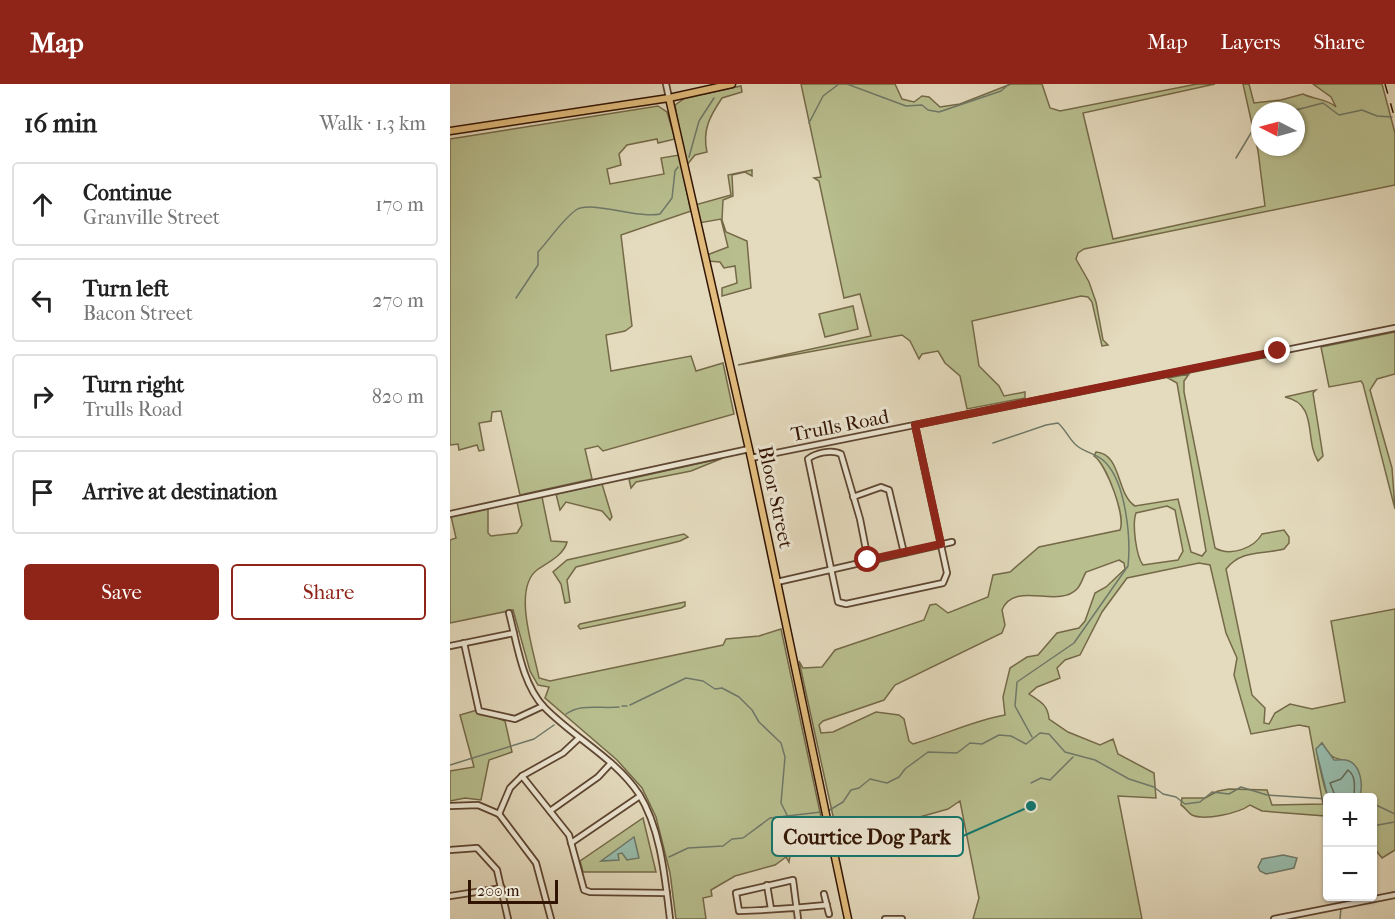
<!DOCTYPE html>
<meta charset="utf-8">
<style>
body{margin:0;font-family:"IM FELL French Canon",serif;background:#f2f2f2;color:#222}
.controls{position:absolute;right:18px;bottom:18px;display:grid;overflow:hidden;border-radius:6px;box-shadow:0 2px 4px #0004}
.controls button{width:54px;height:54px;display:grid;place-items:center;padding:0;border:0;border-bottom:2px solid #e0e0e0;background:#fff;color:#222;font:30px sans-serif}
.compass{position:absolute;left:801px;top:18px;width:54px;height:54px;border-radius:50%;background:#fff;box-shadow:0 2px 4px #0004;rotate:276deg}
.scale{position:absolute;left:18px;bottom:15px;width:90px;box-sizing:border-box;padding-left:6px;border:3px solid #321403;border-top:0;font-size:16px;line-height:21px;white-space:nowrap;color:#321403;-webkit-text-stroke:4px #ede7d4;paint-order:stroke}
.stop{position:absolute;width:18px;height:18px;margin:-14px;border:4px solid #8f2418;border-radius:50%;background:#fff}
.stop.end{background:#8f2418;border-color:#fff;box-shadow:0 2px 6px #0008}
.list{margin:0;padding:0;list-style:none}
h2{display:flex;justify-content:space-between;align-items:center;height:78px;margin:0;padding:0 24px;font-size:26px}
h2 small{font-size:20px;font-weight:400;color:#767676}
.list li{display:grid;grid-template-columns:39px 1fr auto;gap:18px;align-items:center;box-sizing:border-box;height:84px;margin:0 12px 12px;padding:0 12px;border:2px solid #e0e0e0;border-radius:6px}
.list b{display:block;font-size:22px;white-space:nowrap}
.list p{margin:0;font-size:20px;white-space:nowrap;color:#767676}
.list em{font-size:20px;font-style:normal;color:#767676}
.actions{display:flex;gap:12px;padding:18px 24px}
.actions a{flex:1;padding:14px 0;border:2px solid #8f2418;border-radius:6px;text-align:center;font-size:21px;color:#8f2418}
.actions .main{background:#8f2418;color:#fff}
.icon{flex:none;width:33px;height:33px;fill:none;stroke:currentColor;stroke-width:2;stroke-linecap:round;stroke-linejoin:round}
.map{position:relative;flex:none;width:945px;height:835px;overflow:hidden}
header{display:flex;align-items:center;gap:36px;box-sizing:border-box;height:84px;padding:0 30px;background:#8f2418;color:#fff}
header strong{font-size:28px}
nav{display:flex;gap:33px;margin-inline-start:auto;font-size:21px}
main{display:flex}
aside{flex:1;background:#fff}
.map>svg:first-child{display:block}
</style>
<header>
<strong>Map</strong>
<nav><a>Map</a><a>Layers</a><a>Share</a></nav>
</header>
<main>
<aside>
<h2>16 min<small>Walk · 1.3 km</small></h2>
<ul class="list">
<li><svg class="icon" aria-label="ahead" viewBox="0 0 24 24"><path d="M12 20V5M6 11l6-6 6 6"/></svg><div><b>Continue</b><p>Granville Street</p></div><em>170 m</em></li>
<li><svg class="icon" aria-label="left" viewBox="0 0 24 24"><path d="M17 20v-9H6M10 6l-5 5 5 5"/></svg><div><b>Turn left</b><p>Bacon Street</p></div><em>270 m</em></li>
<li><svg class="icon" aria-label="right" viewBox="0 0 24 24"><path d="M7 20v-9h11M14 6l5 5-5 5"/></svg><div><b>Turn right</b><p>Trulls Road</p></div><em>820 m</em></li>
<li><svg class="icon" aria-label="arrive" viewBox="0 0 24 24"><path d="M6 21V4h12l-3 4 3 4H6"/></svg><div><b>Arrive at destination</b></div></li>
</ul>
<div class="actions"><a class="main">Save</a><a>Share</a></div>
</aside>
<div class="map">
<svg width="945" height="835" viewBox="0 0 945 835">
<rect width="100%" height="100%" fill="#e4dabd"/>
<filter id="stains"><feTurbulence type="fractalNoise" baseFrequency=".00333" numOctaves="4"/><feColorMatrix values="0 0 0 0 .2 0 0 0 0 .09 0 0 0 0 .02 0 0 0 .5 -.17"/></filter>
<radialGradient id="worn" r=".72"><stop offset=".6" stop-color="#630" stop-opacity="0"/><stop offset="1" stop-color="#630" stop-opacity=".3"/></radialGradient>
<g fill="#b8be8e" stroke="#756948" stroke-width="1.5" fill-rule="evenodd">
<path d="M351 0H445L452 15 464 18 472 12 479 13 490 23 510 20 561 0H592L600 24 610 27 747 0H765L633 29 663 155 815 122 808 67 793 0H799L804 19 831 16 853 10C865 16 876 14 886 23L881 13 863 0H932L945 49V101L634 165 628 169 626 175 639 198 646 218 653 256 658 261 652 262 642 218 638 213 631 212 522 237 529 282 549 302 554 312 575 308V314L517 325 510 292 495 279 488 267 472 270 469 275 460 257 452 251 288 281 421 252 410 210 394 214 369 97 364 94 371 93ZM810 27H846V63H810Z"/>
<path d="M291 2 292 8 272 14C260 32 252 46 257 68L245 71 236 82 225 21 235 14Z"/>
<path d="M208 22 217 28 225 55 208 59 207 55 177 61 169 70 171 81 157 85 160 100 214 90 211 74 229 71 241 127 171 151 182 242 175 247 156 251 161 287 241 272 246 287 273 279 284 330 153 367 148 362 135 365 142 395 70 411 51 327 42 328 41 337 29 339 34 366 29 367 27 361 9 366 8 360 0 361V55Z"/>
<path d="M302 86V92L295 88 282 91 283 112 273 116 272 136 276 148 297 157 301 204 272 212V204L287 199 285 182 274 184 270 178 258 177 257 171 278 163 271 135 249 139 245 121 281 111 278 91Z"/>
<path d="M403 222 408 245 375 253 369 230Z"/>
<path d="M945 248V290L927 295 920 306 942 384 945 425 913 300 911 297 879 303 871 263Z"/>
<path d="M739 290 734 297V308L765 464C781 473 804 464 812 450L834 446 839 453V459L834 465C812 471 792 465 776 485L802 611 815 624 814 639 819 640 825 629 840 620 862 625 895 618 881 537 945 525V766L932 774 923 763 922 714 903 713 910 711 909 695 894 676C881 675 878 669 872 659L867 665C867 672 874 704 877 710L901 713 878 714 877 753 875 732 812 727 800 721C789 729 755 737 742 731 738 729 735 723 731 721L732 714H755L768 707 779 705 817 706 822 721 873 720 859 643 849 641 801 650 784 591 787 574 776 549 760 481 749 479 677 494 652 528 630 571 615 576 607 584 610 594 587 603 579 610C591 618 598 621 599 635L618 648 650 661 663 655 668 670 704 689 706 714 668 712 692 835H523L529 814 510 717 498 725 441 741 443 750 390 764 349 577 353 584 372 583 385 566 474 536 480 521 486 520 498 529 538 513 543 491 560 488 589 463 670 446C676 433 657 381 644 372L646 368C672 370 666 410 685 422L728 415 741 468 752 472 756 467 727 299 718 294ZM717 422 725 426 733 467 728 476 693 481C686 472 682 440 686 429ZM669 476 674 479 675 485 656 503 645 509 635 537 629 544 607 549 588 571 577 573 560 584 553 613 555 631C525 636 494 651 463 660L459 657 454 635 449 631 426 628 383 648 371 649 369 641 373 637 434 616 445 601 552 549 555 541 552 526C564 496 608 525 627 505 631 501 633 493 636 488Z"/>
<path d="M866 306 863 309 873 372 868 377C854 356 869 320 835 313Z"/>
<path d="M273 374 241 387 186 398 181 404 179 395Z"/>
<path d="M152 400 162 433 160 436 152 427 116 418 110 426 106 410Z"/>
<path d="M92 413 101 457 117 458C114 471 97 479 87 486 62 505 84 567 89 594L100 597 273 561 276 555 309 552 331 545 378 766 340 772 339 778 336 773 325 781 285 792 261 806 262 812 253 814 256 835H226L220 789 206 733 192 704 167 676 95 614 99 603 88 601 80 587 63 526 0 539V456L6 454 1 432 38 425V449L41 452 67 449 72 441 67 418Z"/>
<path d="M234 450 238 453 230 457 126 483 117 496 120 518 115 519 111 500 103 488 117 476Z"/>
<path d="M235 518V522L231 524 130 545 128 542 130 540Z"/>
<path d="M27 626 55 637 62 668 39 676 31 716 15 714 0 717V687L24 683 10 631Z"/>
<path d="M193 734 206 788H133L130 777Z"/>
</g>
<g fill="#97bbab" stroke="#6f7868" stroke-width="1.5">
<path d="M872 659 884 676C889 676 895 675 899 677 911 682 913 701 910 711L883 712 877 710 867 670 866 665Z"/>
<path d="M184 753 189 774 177 776 172 769 168 770 169 776 151 777Z"/>
<path d="M833 771 847 774 844 784 816 790 810 787 808 783 812 775Z"/>
</g>
<g fill="none" stroke-linecap="round" stroke-linejoin="round">
<path stroke="#646857" stroke-width="1.5" d="M886 714 880 699 891 695 898 686C907 693 904 704 904 714"/>
<g stroke="#6f7868" stroke-width="1.5">
<path d="M397 0 456 22 472 21 478 26 489 28 551 7 559 0"/>
<path d="M842 27 873 19 889 31 912 26 927 32 942 33"/>
<path d="M359 39 373 12 389 0"/>
<path d="M239 73 249 37 264 14"/>
<path d="M786 74 810 34"/>
<path d="M66 214 88 181V168C100 155 112 136 126 126 140 116 189 135 210 130L222 114 225 87 228 83"/>
<path d="M543 359 596 341 608 339C616 346 619 355 626 361 635 369 648 370 655 378 676 399 681 454 678 482L624 559 567 598 565 622 582 653"/>
<path d="M180 621 236 594 253 597 265 605 272 604 289 613 302 626 309 638 331 659 335 673 331 719 338 733"/>
<path d="M172 622H177"/>
<path d="M116 630C131 619 150 625 169 623"/>
<path d="M0 681 84 655 104 641"/>
<path d="M581 699 591 694 600 696 623 673"/>
<path d="M922 719 945 730"/>
<path d="M378 727 393 718 401 706 409 704 420 695 437 699 449 693 455 685 478 668 507 669 520 659 532 660 549 651 561 652 576 660 590 649 599 650 615 668 645 676 679 695 704 703 713 710 726 713 735 720 750 718 762 708 779 710 791 703 817 711 878 715"/>
<path d="M922 742 945 738"/>
<path d="M219 773 238 764 273 762 282 755 293 754 320 734 371 728"/>
<path d="M892 817 893 812"/>
<path d="M890 835 891 824"/>
</g>
<g stroke="#5e4632" stroke-width="8">
<g id="minor">
<path d="M216 0 219 14"/>
<path d="M301 374 945 244"/>
<path d="M403 413 431 403 439 406 454 469"/>
<path d="M0 430 299 365"/>
<path d="M418 476 410 435 391 370C382 365 365 369 358 375L388 518 396 520 493 499 497 489 465 341"/>
<path d="M327 498 502 458"/>
<path d="M59 529C67 559 72 600 94 623 124 654 165 674 189 710 211 745 215 795 220 835"/>
<path d="M14 559 29 627 65 635 93 622"/>
<path d="M0 562 64 549"/>
<path d="M72 692 119 751 134 806 140 808 217 809"/>
<path d="M0 722 28 721 49 730 86 779 101 835"/>
<path d="M100 727 148 693 161 679"/>
<path d="M49 730 60 704 72 692 113 669 129 654"/>
<path d="M121 759 190 712"/>
<path d="M0 766 27 764 47 786 58 835"/>
<path d="M317 801 321 825"/>
<path d="M374 810 379 830"/>
<path d="M0 812 52 804"/>
<path d="M348 835 343 796 286 809 289 827C318 826 347 824 377 821"/>
<path d="M435 835H452"/>
<path d="M824 835 945 811"/>
</g>
</g>
<g stroke="#321403" stroke-width="9">
<g id="major">
<path d="M219 14 301 374 398 835"/>
<path d="M0 47 219 14 282 0"/>
</g>
</g>
<use href="#minor" stroke="#ede7d4" stroke-width="4.5"/>
<use href="#major" stroke="#e2bd7e" stroke-width="6"/>
<path stroke="#321403" stroke-width="1.5" stroke-dasharray="10 10" stroke-linecap="butt" d="M935 0 945 35"/>
</g>
<g fill="none" stroke-linecap="round" stroke-linejoin="round">
<path stroke="#8f2418" stroke-width="8" d="M418 476 491 460 465 341 828 267"/>
</g>
<g text-anchor="middle" stroke-width="6" stroke-linejoin="round" paint-order="stroke">
<g font-size="20" fill="#321403" stroke="#ede7d4">
<text transform="translate(390 341) rotate(-11)" y="7">Trulls Road</text>
<text transform="translate(326 413) rotate(78)" y="7">Bloor Street</text>
</g>
</g>
<path fill="none" stroke="#0f766e" stroke-width="2" d="M581 722L513 752"/>
<circle fill="#0f766e" stroke="#ede7d4" stroke-width="2" cx="581" cy="722" r="6"/>
<rect fill="#ede7d4" stroke="#0f766e" stroke-width="2" x="322" y="733" width="191" height="39" rx="6"/>
<g font-size="21" text-anchor="middle" font-weight="bold" fill="#321403">
<text x="417" y="760">Courtice Dog Park</text>
</g>
<rect width="100%" height="100%" filter="url(#stains)"/>
<rect width="100%" height="100%" fill="url(#worn)"/>
</svg>
<div class="controls">
<button>+</button>
<button>−</button>
</div>
<svg class="compass" viewBox="-18 -18 36 36"><path d="M0-13l5 13h-10z" fill="#e53935"/><path d="M0 13l5-13h-10z" fill="#767676"/></svg>
<div class="scale">200 m</div>
<div class="stop" style="left:418px;top:476px"></div>
<div class="stop end" style="left:828px;top:267px"></div>
</div>
</main>
